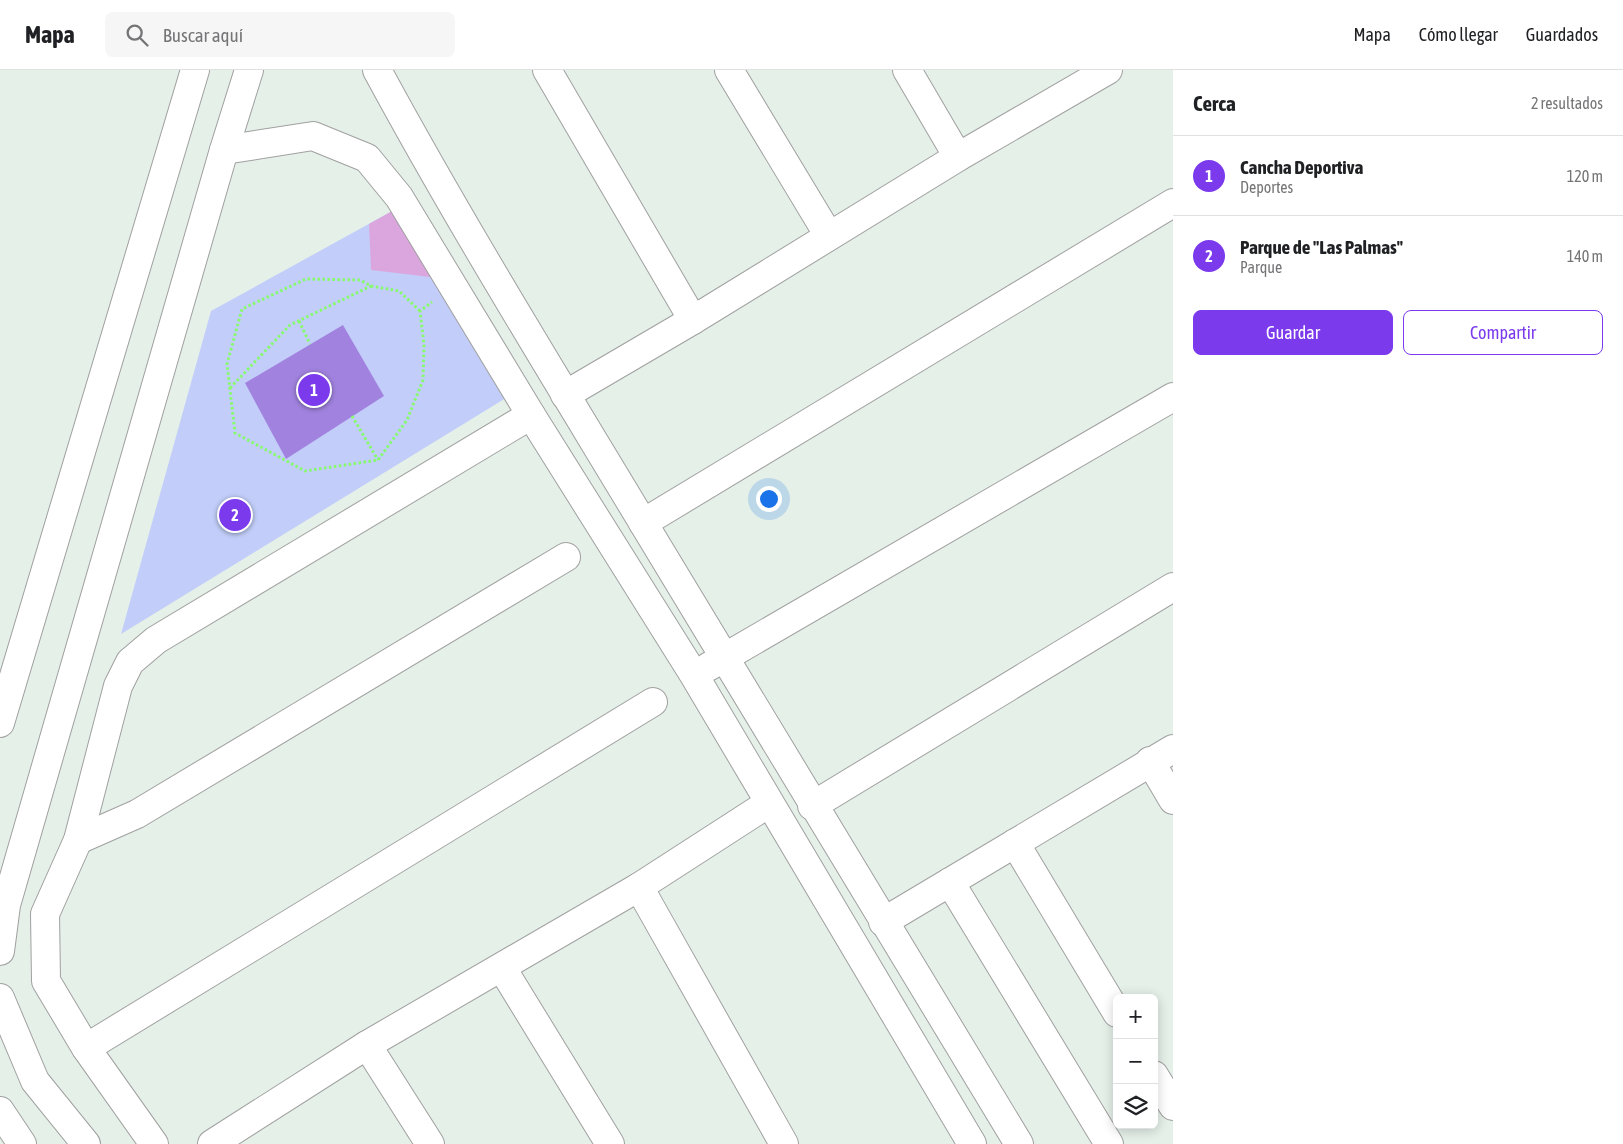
<!DOCTYPE html>
<html lang="es">
<meta charset="utf-8">
<style>
body{margin:0;font-family:"Asap Condensed",sans-serif;background:#f6f6f6;color:#202124}
.controls{position:absolute;right:15px;bottom:15px;display:grid;overflow:hidden;border-radius:8px;box-shadow:0 2px 12px #0003}
.controls button{width:45px;height:45px;display:grid;place-items:center;padding:0;border:0;border-bottom:1px solid #e0e0e0;background:#fff;color:#202124;font:25px sans-serif}
.you{position:absolute;left:768px;top:428px;width:18px;height:18px;margin:-12px;border:4px solid #fff;border-radius:50%;background:#1a73e8;box-shadow:0 0 0 8px #1a73e833}
.badge{display:grid;place-items:center;width:32px;height:32px;border-radius:50%;background:#7c3aed;color:#fff;font-size:16px;font-weight:700}
.pin{position:absolute;translate:-50% -50%;border:2px solid #fff;box-shadow:0 1px 5px #0006}
.list{margin:0;padding:0;list-style:none}
h2{display:flex;justify-content:space-between;align-items:center;height:65px;margin:0;padding:0 20px;font-size:21px}
h2 small{font-size:16px;font-weight:400;color:#757577}
.list li{display:grid;grid-template-columns:32px 1fr auto;gap:15px;align-items:center;box-sizing:border-box;height:80px;padding:0 20px;border-top:1px solid #e0e0e0}
.list b{display:block;font-size:19px;white-space:nowrap}
.list p{margin:0;font-size:16px;white-space:nowrap;color:#757577}
.list em{font-size:16px;font-style:normal;color:#757577}
.actions{display:flex;gap:10px;padding:15px 20px}
.actions a{flex:1;padding:11px 0;border:1px solid #7c3aed;border-radius:8px;text-align:center;font-size:18px;color:#7c3aed}
.actions .main{background:#7c3aed;color:#fff}
.icon{flex:none;width:28px;height:28px;fill:none;stroke:currentColor;stroke-width:2;stroke-linecap:round;stroke-linejoin:round}
.map{position:relative;flex:none;width:1173px;height:1074px;overflow:hidden}
header{display:flex;align-items:center;gap:30px;box-sizing:border-box;height:70px;padding:0 25px;background:#fff;border-bottom:1px solid #e0e0e0}
header strong{font-size:24px}
nav{display:flex;gap:28px;margin-inline-start:auto;font-size:18px}
.search{width:350px;height:45px;background:#f6f6f6;display:flex;align-items:center;gap:12px;box-sizing:border-box;padding:0 18px;border-radius:8px;color:#757577;font-size:19px}
main{display:flex}
aside{flex:1;background:#fff}
.map>svg:first-child{display:block}
</style>
<header>
<strong>Mapa</strong>
<div class="search"><svg class="icon" aria-label="search" viewBox="0 0 24 24"><circle cx="10" cy="10" r="6"/><path d="M15 15l6 6"/></svg>Buscar aquí</div>
<nav><a>Mapa</a><a>Cómo llegar</a><a>Guardados</a></nav>
</header>
<main>
<div class="map">
<svg width="1173" height="1074" viewBox="0 0 1173 1074">
<rect width="100%" height="100%" fill="#e5f0e9"/>
<path fill="#c2cef9" d="M394 140 511 325 121 564 211 241Z"/>
<path fill="#a183df" d="M343 255 384 326 286 389 245 313Z"/>
<path fill="#daa6dd" d="M394 140 439 208 371 200 369 154Z"/>
<g fill="none" stroke-linecap="round" stroke-linejoin="round">
<g stroke="#a0a0a0" stroke-width="30">
<g id="minor">
<path d="M377 0C462 157 556 308 648 461 771 665 894 870 1019 1074"/>
<path d="M547 0 693 250"/>
<path d="M729 0 829 166"/>
<path d="M907 0 958 87"/>
<path d="M224 80 313 66 367 88 399 127 531 345 694 605 972 1074"/>
<path d="M565 325 693 250 958 87 1108 0"/>
<path d="M643 453 1173 133"/>
<path d="M708 597 1173 327"/>
<path d="M0 653 195 0"/>
<path d="M1150 691 1173 730"/>
<path d="M812 736 1173 517"/>
<path d="M78 770 137 744 566 487"/>
<path d="M1015 773 1117 943"/>
<path d="M950 812 1109 1074"/>
<path d="M639 817 784 1074"/>
<path d="M883 852 1173 679"/>
<path d="M0 881 6 835 224 80 249 0"/>
<path d="M502 898 610 1074"/>
<path d="M0 928 35 1011 86 1074"/>
<path d="M367 975 430 1074"/>
<path d="M86 978 653 632"/>
<path d="M1154 1005 1173 1036"/>
<path d="M0 1041 22 1074"/>
<path d="M154 1074 86 978 46 911 45 844 78 770 118 616 130 592 156 570 531 345"/>
<path d="M212 1074 367 975 639 817 769 733"/>
</g>
</g>
<g stroke="#86fa6c" stroke-width="3" stroke-dasharray="2.5 2.5" stroke-linecap="butt">
<path d="M420 241 399 221 371 216 360 210 306 209 242 239 227 294 235 363 305 401 378 390 407 350 423 310 424 275 420 241 432 232"/>
<path d="M299 251 310 274"/>
<path d="M230 318 290 255 371 216"/>
<path d="M352 346 378 390"/>
</g>
<use href="#minor" stroke="#fff" stroke-width="28"/>
</g>
</svg>
<div class="controls">
<button>+</button>
<button>−</button>
<button><svg class="icon" aria-label="layers" viewBox="0 0 24 24"><path d="M12 4l9 5-9 5-9-5zM3 14l9 5 9-5"/></svg></button>
</div>
<div class="you"></div>
<div class="pin badge" style="left:314px;top:320px">1</div>
<div class="pin badge" style="left:235px;top:445px">2</div>
</div>
<aside>
<h2>Cerca<small>2 resultados</small></h2>
<ul class="list">
<li><span class="badge">1</span><div><b>Cancha Deportiva</b><p>Deportes</p></div><em>120 m</em></li>
<li><span class="badge">2</span><div><b>Parque de &quot;Las Palmas&quot;</b><p>Parque</p></div><em>140 m</em></li>
</ul>
<div class="actions"><a class="main">Guardar</a><a>Compartir</a></div>
</aside>
</main>
